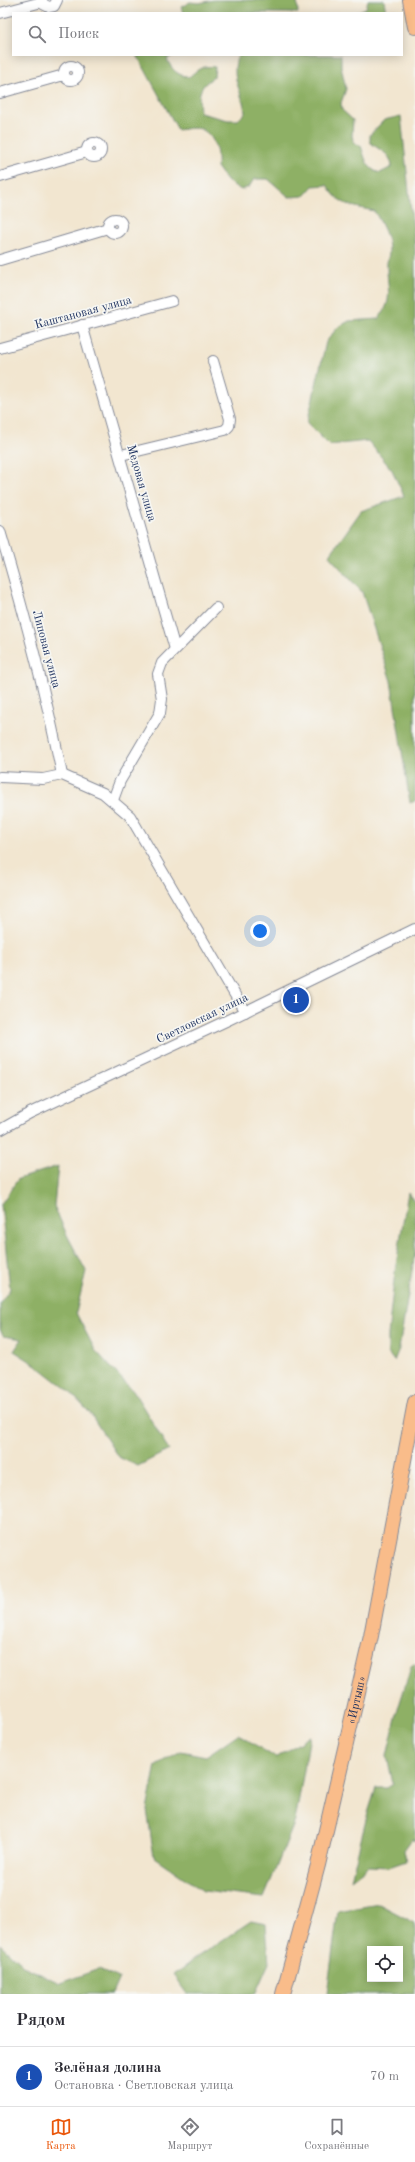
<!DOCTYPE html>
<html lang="ru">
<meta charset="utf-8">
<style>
body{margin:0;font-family:"Old Standard TT",serif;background:#f7f7f7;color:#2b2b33}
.controls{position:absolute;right:12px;bottom:12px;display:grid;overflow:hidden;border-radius:0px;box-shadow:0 2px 10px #0003}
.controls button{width:36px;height:36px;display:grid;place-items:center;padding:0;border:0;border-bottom:1px solid #e1e1e2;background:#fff;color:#2b2b33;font:20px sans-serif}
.you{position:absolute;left:260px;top:931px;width:14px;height:14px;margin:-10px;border:3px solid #fff;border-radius:50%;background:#1a73e8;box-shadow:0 0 0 6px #1a73e833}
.badge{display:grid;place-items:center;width:26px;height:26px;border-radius:50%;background:#ea580c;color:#fff;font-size:13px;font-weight:700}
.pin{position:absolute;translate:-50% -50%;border:2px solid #fff;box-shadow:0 1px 4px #0006}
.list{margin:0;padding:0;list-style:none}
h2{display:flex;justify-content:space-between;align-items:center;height:52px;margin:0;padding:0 16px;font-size:17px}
h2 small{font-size:13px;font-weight:400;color:#7c7c81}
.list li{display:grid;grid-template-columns:26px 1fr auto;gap:12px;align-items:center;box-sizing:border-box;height:60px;padding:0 16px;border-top:1px solid #e1e1e2}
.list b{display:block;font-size:15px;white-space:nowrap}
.list p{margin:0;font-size:13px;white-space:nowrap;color:#7c7c81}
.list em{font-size:13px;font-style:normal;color:#7c7c81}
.icon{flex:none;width:22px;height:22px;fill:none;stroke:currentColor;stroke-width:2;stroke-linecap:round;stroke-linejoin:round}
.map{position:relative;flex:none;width:415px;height:1994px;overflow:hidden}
.search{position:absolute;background:#fff;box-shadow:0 2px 10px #0003;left:12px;right:12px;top:12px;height:44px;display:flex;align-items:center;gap:10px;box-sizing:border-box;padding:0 14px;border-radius:0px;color:#7c7c81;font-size:15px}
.sheet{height:112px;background:#fff}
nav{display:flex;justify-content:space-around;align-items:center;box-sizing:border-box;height:56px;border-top:1px solid #e1e1e2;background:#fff;font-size:11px;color:#7c7c81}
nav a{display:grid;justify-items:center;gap:2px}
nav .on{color:#ea580c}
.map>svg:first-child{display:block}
</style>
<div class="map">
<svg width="415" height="1994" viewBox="0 0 415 1994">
<rect width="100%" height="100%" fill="#f6f6f2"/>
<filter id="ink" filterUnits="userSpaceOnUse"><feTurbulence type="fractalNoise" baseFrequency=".025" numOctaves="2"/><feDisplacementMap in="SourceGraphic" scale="8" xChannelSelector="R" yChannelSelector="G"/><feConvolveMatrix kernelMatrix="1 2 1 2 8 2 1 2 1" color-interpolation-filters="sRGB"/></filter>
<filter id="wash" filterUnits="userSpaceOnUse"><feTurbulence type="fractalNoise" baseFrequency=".012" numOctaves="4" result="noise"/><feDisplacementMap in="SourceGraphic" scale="16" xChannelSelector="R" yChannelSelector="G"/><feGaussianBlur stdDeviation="0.9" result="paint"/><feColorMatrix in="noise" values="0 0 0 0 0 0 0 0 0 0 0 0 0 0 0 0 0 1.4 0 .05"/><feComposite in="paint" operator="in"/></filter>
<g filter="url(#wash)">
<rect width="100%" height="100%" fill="#f2e6d0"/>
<g fill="#8eb065" stroke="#547062" fill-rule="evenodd">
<path d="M214 0H297L298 13H183L181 7 190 2 199 3Z"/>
<path d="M368 0H384L386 13H354L366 8Z"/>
<path d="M137 55H174L167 59C172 70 177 75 189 77 198 69 203 65 215 67L214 77C197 88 199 94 200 113L228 120H238L245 113C243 91 229 78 238 55H341V66L346 89 341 103 342 110 353 120 352 136 354 143 361 146C365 157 366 169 380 173L392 167C391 152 379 151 370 142V135L384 120 401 116 415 248V801L410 803 391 681 362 592 329 556 361 511 404 496 392 470 368 441 329 445 307 423 326 342 337 328 349 321 378 319C394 301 387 289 387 267 386 262 389 257 389 252 390 239 381 222 374 211 351 206 340 206 327 185L313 186 304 196 289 197 268 179H254L249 187 241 190 227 181 217 167C218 153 216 136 201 129 195 127 184 129 178 130Z"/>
<path d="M58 1166 54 1206 67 1235 86 1271 76 1313 95 1350 134 1392 169 1450 138 1466 118 1457 90 1413 68 1390 36 1365 14 1351 22 1339 3 1336 0 1329V1303L10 1289 1 1204 18 1179Z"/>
<path d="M408 1192 415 1201V1253L399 1349 394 1361 388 1353V1335L395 1271Z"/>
<path d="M415 1663V1841L412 1839 404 1850 406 1861 389 1867 368 1866 351 1879 367 1816 376 1788H387L393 1784 387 1756 398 1709 411 1667Z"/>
<path d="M238 1734 276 1758 310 1736 295 1821 264 1898 203 1891 154 1857 147 1810 156 1765 181 1751 206 1756Z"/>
<path d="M379 1904 415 1923V1994H327L338 1911ZM370 1949H400V1979H370Z"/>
<path d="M251 1921 266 1924 269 1963 255 1994H187L173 1975 197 1957Z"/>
<path d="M0 1944 25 1967 60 1983 99 1969 119 1978 112 1994H0Z"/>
</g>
</g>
<g filter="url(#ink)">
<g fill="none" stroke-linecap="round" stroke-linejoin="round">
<g stroke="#868a97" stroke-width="12">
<g id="minor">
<path d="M42 0 43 4 49 7 54 6 57 0"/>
<path d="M0 13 42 2"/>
<circle cx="71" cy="73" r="7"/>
<path d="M0 93 64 75"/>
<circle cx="94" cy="150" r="7"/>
<path d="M0 177 87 152"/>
<circle cx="115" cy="226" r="7"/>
<path d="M0 260 108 228"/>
<path d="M82 325 175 649"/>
<path d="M0 348 172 301"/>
<path d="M121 455 225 430 229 426 230 419 213 361"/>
<path d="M0 531C24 612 46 692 62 775"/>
<path d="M0 777 43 779 62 775 103 793 130 816 245 1012"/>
<path d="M113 800 120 781 160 713 162 699 158 674 162 663 216 608"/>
<path d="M0 1130 30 1113 228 1020 415 929"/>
</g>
</g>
<g stroke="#868a97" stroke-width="16">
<g id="highway">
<path d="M410 0 415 27"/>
<path id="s1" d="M283 1994 318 1865 371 1636 415 1402"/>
</g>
</g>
<use href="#minor" stroke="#fff" stroke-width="10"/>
<use href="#highway" stroke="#f9bc8a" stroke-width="14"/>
</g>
</g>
<g text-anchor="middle" stroke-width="3.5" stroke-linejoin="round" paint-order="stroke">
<g font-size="12" fill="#1b2f5e" stroke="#f6f6f2">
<text transform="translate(83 312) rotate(-15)" y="4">Каштановая улица</text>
<text transform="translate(142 483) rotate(74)" y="4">Медовая улица</text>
<text transform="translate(47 649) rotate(75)" y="4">Липовая улица</text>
<text transform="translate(202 1018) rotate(-26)" y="4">Светловская улица</text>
<text dy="4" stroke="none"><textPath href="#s1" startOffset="303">«Иртыш»</textPath></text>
</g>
</g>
</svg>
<div class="controls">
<button><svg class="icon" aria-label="locate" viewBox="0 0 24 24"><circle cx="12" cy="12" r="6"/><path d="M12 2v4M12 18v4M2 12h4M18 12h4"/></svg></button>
</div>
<div class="you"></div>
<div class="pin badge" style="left:296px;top:1000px;background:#1a4fb4">1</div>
<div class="search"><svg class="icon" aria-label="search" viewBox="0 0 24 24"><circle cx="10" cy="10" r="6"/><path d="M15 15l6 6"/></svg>Поиск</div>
</div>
<section class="sheet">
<h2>Рядом<small></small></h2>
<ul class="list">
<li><span class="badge" style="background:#1a4fb4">1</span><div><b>Зелёная долина</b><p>Остановка · Светловская улица</p></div><em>70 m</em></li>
</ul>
</section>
<nav>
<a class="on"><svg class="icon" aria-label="map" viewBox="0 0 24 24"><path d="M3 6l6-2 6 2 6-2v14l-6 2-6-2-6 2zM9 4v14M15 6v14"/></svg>Карта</a>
<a><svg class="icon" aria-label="directions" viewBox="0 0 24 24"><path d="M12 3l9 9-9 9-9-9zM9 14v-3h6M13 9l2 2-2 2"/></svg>Маршрут</a>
<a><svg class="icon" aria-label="saved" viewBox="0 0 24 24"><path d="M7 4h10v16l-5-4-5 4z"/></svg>Сохранённые</a>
</nav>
